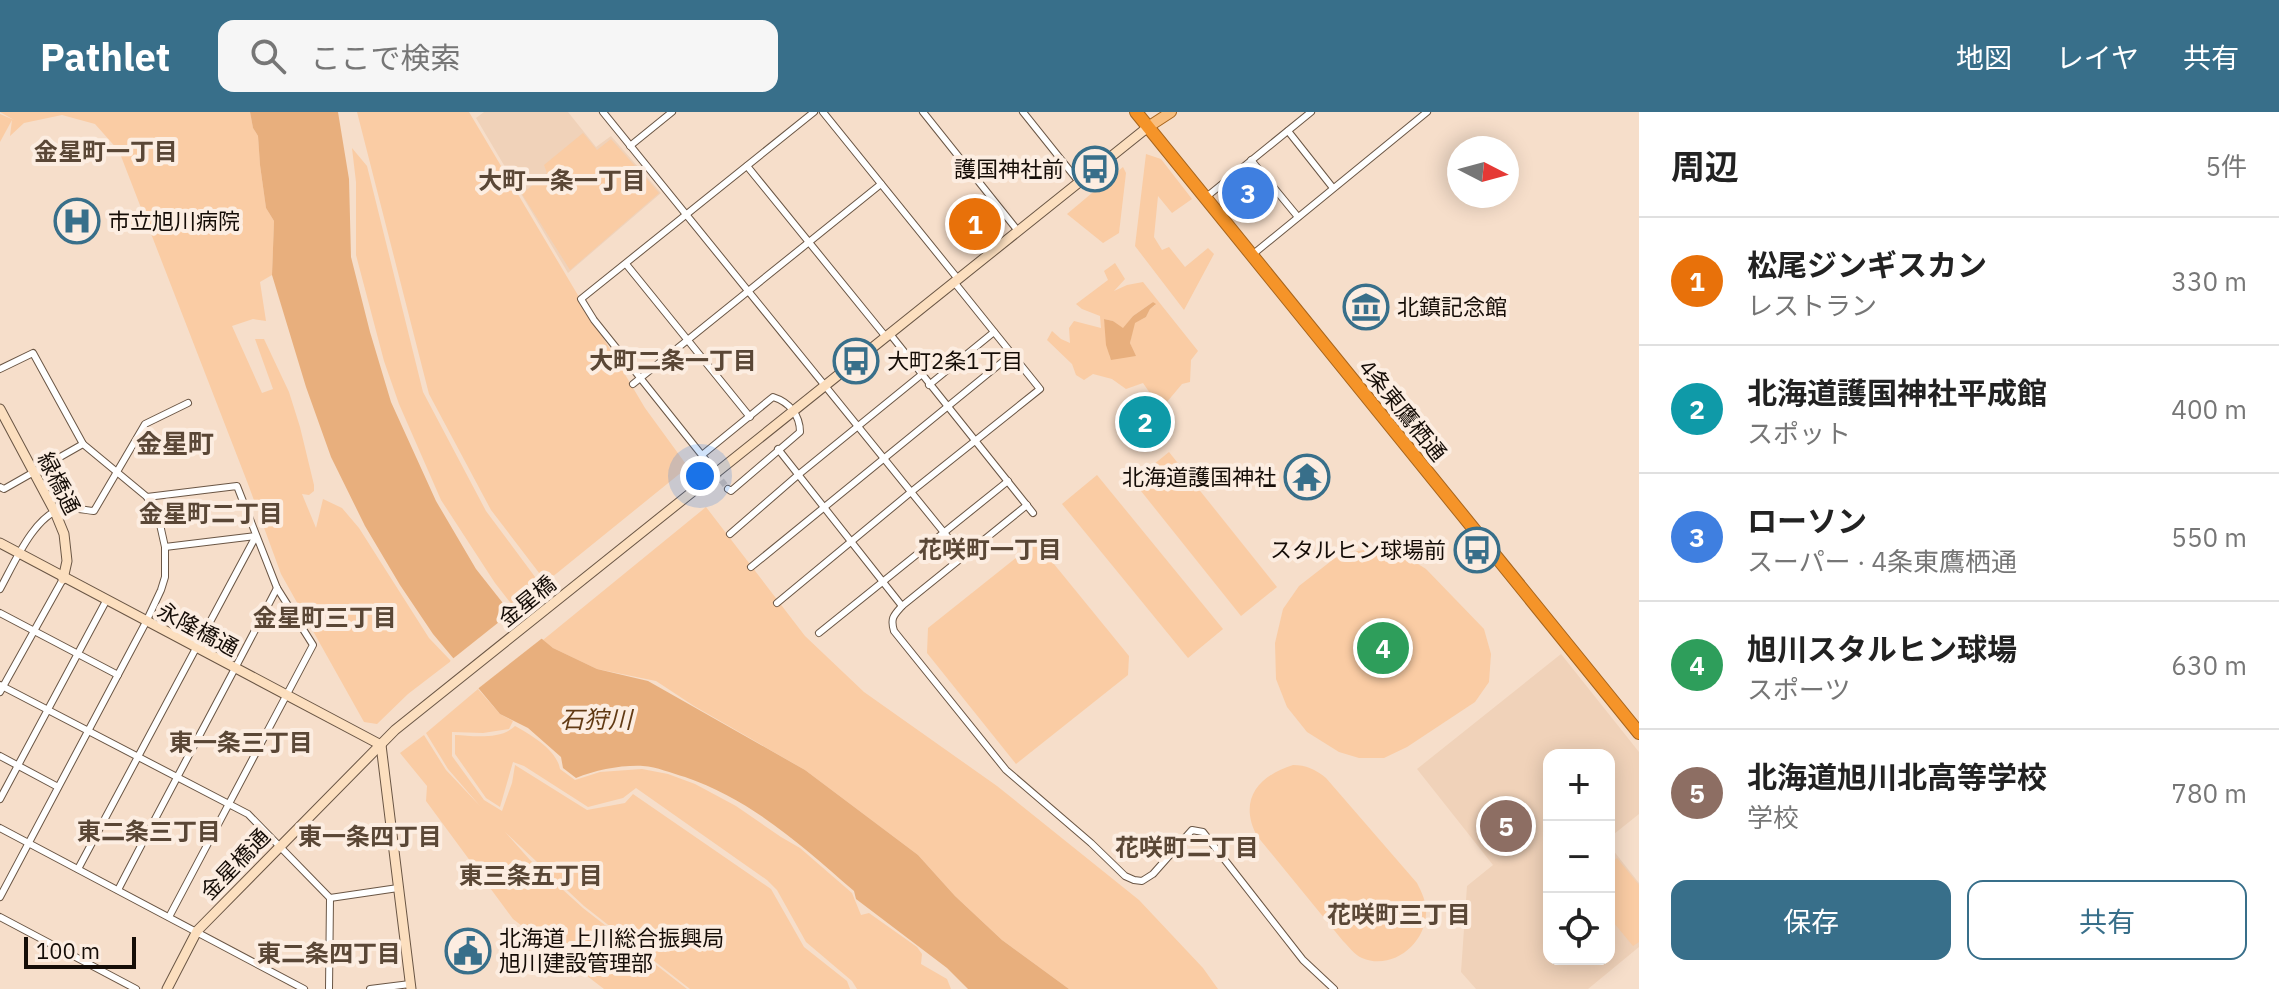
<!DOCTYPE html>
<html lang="ja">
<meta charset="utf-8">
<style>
body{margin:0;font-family:"IBM Plex Sans","Noto Sans JP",sans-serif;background:#f6f6f6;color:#222}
.controls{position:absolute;right:24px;bottom:24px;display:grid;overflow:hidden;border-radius:16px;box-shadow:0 4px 20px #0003}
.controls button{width:72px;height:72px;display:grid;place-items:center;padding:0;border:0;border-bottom:2px solid #e0e0e0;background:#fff;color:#222;font:40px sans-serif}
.compass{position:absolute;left:1447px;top:24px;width:72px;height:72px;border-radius:50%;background:#fff;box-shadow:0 4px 20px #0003;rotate:96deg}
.scale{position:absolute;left:24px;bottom:20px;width:112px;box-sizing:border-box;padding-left:8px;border:4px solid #150d07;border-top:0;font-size:22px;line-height:28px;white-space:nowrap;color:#150d07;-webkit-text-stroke:6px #fcede1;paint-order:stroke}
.you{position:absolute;left:700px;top:364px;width:28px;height:28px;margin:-20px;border:6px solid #fff;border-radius:50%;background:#1a73e8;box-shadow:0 0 0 12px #1a73e833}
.badge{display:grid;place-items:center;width:52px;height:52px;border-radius:50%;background:#386f8a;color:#fff;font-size:26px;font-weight:700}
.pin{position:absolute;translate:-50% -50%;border:4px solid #fff;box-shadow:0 2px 8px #0006}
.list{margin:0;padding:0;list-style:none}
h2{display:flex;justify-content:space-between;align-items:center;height:104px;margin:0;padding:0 32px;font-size:34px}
h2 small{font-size:26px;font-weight:400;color:#767676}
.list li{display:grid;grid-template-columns:52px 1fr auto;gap:24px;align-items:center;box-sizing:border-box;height:128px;padding:0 32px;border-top:2px solid #e0e0e0}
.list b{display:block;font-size:30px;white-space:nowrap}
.list p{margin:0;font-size:26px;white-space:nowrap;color:#767676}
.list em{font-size:26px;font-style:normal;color:#767676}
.actions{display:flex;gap:16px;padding:24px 32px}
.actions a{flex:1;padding:18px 0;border:2px solid #386f8a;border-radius:16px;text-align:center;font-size:28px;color:#386f8a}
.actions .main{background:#386f8a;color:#fff}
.icon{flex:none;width:44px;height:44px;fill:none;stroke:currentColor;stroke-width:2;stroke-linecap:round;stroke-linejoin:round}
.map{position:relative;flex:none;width:1639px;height:877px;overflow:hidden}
header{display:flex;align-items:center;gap:48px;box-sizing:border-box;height:112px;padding:0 40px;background:#386f8a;color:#fff}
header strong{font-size:38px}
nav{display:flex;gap:44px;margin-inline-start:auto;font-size:28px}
.search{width:560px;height:72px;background:#f6f6f6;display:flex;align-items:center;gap:20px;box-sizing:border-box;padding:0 28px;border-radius:16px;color:#767676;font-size:30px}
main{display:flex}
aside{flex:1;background:#fff}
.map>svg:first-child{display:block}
</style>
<header>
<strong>Pathlet</strong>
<div class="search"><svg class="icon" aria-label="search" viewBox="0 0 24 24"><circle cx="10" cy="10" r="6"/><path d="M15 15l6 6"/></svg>ここで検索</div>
<nav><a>地図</a><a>レイヤ</a><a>共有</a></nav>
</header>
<main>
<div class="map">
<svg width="1639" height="877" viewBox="0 0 1639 877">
<rect width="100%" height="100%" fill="#f6deca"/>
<g fill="#f0d2b9">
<path d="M484 0H568L596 35 611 24 661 81 568 161 476 6Z"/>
<path d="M1561 542 1639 640V702L1609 726V643H1549V847H1609V733L1639 771V835L1588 877H1476L1461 860 1467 774 1493 753 1417 657Z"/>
</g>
<g fill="#facca4" fill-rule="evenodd">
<path d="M0 0H250L253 16 258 24 260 53 266 96 274 109 272 163 260 170 266 209 253 207 232 214 262 281 273 277 255 227H264L289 280 300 315 314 373V379L309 383 302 382 316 416 323 387 342 396 359 416 429 526 451 549 408 582 377 612 364 610 281 462 248 372 119 39 95 12 62 3 24 11 10 24 12 8 0 30V2L14 8Z"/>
<path d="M357 0H469L645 296 688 355 546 470 491 398 429 282Z"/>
<path d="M583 21 597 38 611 27 659 81 570 158 522 82 547 61 544 53Z"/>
<path d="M352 36 367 54 423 280 486 399 541 473 513 494 495 471 441 388 399 292 384 249 356 143V70Z"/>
<path d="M1146 42 1161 47 1192 87 1172 101 1158 84 1154 125 1162 138 1169 135 1185 155 1208 136 1214 142 1184 198 1135 134Z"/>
<path d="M1123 55 1126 61 1119 121 1103 131 1067 102Z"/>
<path d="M1115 151 1125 167 1114 179 1127 173 1143 170 1198 239 1191 248 1190 270 1182 272 1161 297 1143 271 1126 277 1112 267 1093 262 1084 268 1076 263 1072 252 1047 228 1052 219 1061 227 1070 231 1069 216 1074 209 1101 216 1100 204 1082 197 1076 192 1108 168 1104 159ZM1153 190 1155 193 1150 197 1146 205 1134 211 1130 231 1135 244 1110 246 1104 207 1113 209 1123 217 1133 204Z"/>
<path d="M1169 340 1277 475 1241 504 1133 369Z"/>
<path d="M1097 363 1223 517 1188 546 1062 392Z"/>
<path d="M706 395 805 524 864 580 997 674 1139 788 1203 856 1218 877H1069L1002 828 955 784 918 743 805 658 694 594 656 569 597 557 553 536 543 528Z"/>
<path d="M1036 430 1129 544 1128 563 1016 652 927 541 928 516Z"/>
<path d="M1377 436 1399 440 1426 457 1484 517 1491 542 1489 570 1475 590 1407 635 1384 646H1359L1339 640 1307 620 1287 595 1276 567 1275 531 1283 497 1299 474 1335 446 1357 439Z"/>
<path d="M478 577 500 602 513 609 509 617 483 621 452 620V644L484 688 502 699 512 671 515 653 587 698 625 691 633 682 771 777 804 835 847 869 850 877H690L584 794 505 720 530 748 583 796 687 877H604L513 807 426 689 427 674 400 641 424 623 446 658 480 694 448 657 426 621Z"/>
<path d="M515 614C531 623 557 638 560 657L575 668 600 660 642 657 668 662 695 672 736 694 781 725 800 736 852 781 861 803 869 801 917 835 922 842 921 852 947 867 951 877H857L852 869 806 830 777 778 767 768 636 676 623 686 588 695 524 654 513 650 500 695 486 686 455 642V623C473 624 501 628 515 614Z"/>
<path d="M1293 653C1306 653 1315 657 1326 666L1417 771C1422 781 1427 791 1426 802 1425 832 1392 859 1362 846 1355 843 1349 835 1343 829L1257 724C1238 688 1258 664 1293 653Z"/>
<path d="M1617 746 1639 773V830L1633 834 1609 805V753Z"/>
</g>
<g fill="#e8af7d">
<path d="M250 0H338L349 67 351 145 370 220 391 290 436 389 476 457 506 495 519 508 553 536 597 557 648 569 805 658 918 743 955 784 1002 828 1069 877H968L947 856 856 787 854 779C801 733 752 688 685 665 671 661 657 655 643 654 621 653 596 658 576 666L563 656 561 645 528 616 500 602 433 522 400 473 365 414 331 345 306 275 272 163 274 109 266 96 260 53 258 24 253 16Z"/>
<path d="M1153 190 1156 192 1150 197 1146 205 1135 211 1130 231 1136 244 1111 248 1106 233 1104 207 1113 209 1123 216 1133 204Z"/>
</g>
<path fill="#f6deca" d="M514 498 545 524 475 579 450 549Z"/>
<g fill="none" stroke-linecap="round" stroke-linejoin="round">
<path stroke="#d4bfad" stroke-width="6" stroke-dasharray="6 3" stroke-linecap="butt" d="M705 347 728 377"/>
<g stroke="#6a5645" stroke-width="8">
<g id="street">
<path d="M603 0 963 444"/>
<path d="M823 0 958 167"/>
<path d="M923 0 1018 119"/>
<path d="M1023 0 1079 70"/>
<path d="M1288 19 1333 76"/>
<path d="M630 34 672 0"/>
<path d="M1251 48 1298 105"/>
<path d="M747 54 886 225"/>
<path d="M1205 86 1311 0"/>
<path d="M1252 143 1427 0"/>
<path d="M626 152 750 305"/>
<path d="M890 222 1033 401"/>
<path d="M0 257 33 241 83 332 147 385 159 408 165 435V465L161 478 146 510 0 785"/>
<path d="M633 272 881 72"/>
<path d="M929 273 994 220"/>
<path d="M778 337 902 494"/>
<path d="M702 343 773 285C789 290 800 303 800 320L731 379 728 377"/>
<path d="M705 347 594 208 581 187 814 0"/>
<path d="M0 375 4 377 83 332"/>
<path d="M147 385 237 374 277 476 313 533 169 805"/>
<path d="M1027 393 902 494C894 503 890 506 894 519L1006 658 1091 731 1125 764 1134 768 1142 769 1153 762 1192 718 1203 720 1303 848 1334 877"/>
<path d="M730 422 798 363 921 263"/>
<path d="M165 435 256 424"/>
<path d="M751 455 1012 242"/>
<path d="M0 477C13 454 34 403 62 397 72 395 84 398 94 399L145 312 188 291"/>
<path d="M777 491 911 380 1040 277 954 170"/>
<path d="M0 501 118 563"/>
<path d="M819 521 1008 369"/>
<path d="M0 573 248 702 330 786 329 877"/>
<path d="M0 580 63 467"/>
<path d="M0 644 58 675"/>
<path d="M0 687 106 489"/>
<path d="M0 716 304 877"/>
<path d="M78 757 256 424"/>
<path d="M118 778C170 677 225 577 277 476"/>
<path d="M330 786 398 776"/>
<path d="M0 805 136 877"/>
<path d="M370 877 410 872"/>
</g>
</g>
<g stroke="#6a5645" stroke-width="11">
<g id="secondary">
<path d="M0 297 55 400 64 422 67 449 63 467"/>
<path d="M0 431 381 633"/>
<path d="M381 633 411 877"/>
<path d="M167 877 197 819 395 618 1148 15"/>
</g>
</g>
<g stroke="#a7651d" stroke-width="12">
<path id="primary" d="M1148 15 1171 0"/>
</g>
<g stroke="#a7651d" stroke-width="14">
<path id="highway" d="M1136 0 1639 621"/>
</g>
<use href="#street" stroke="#fff" stroke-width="6"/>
<use href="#secondary" stroke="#fcdfbf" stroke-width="9"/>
<use href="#primary" stroke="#f9bf7f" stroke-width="10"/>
<use href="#highway" stroke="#f59429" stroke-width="12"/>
</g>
<defs>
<g id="bus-ring" transform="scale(2.3)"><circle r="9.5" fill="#fcede1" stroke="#386f8a" stroke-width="1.5"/><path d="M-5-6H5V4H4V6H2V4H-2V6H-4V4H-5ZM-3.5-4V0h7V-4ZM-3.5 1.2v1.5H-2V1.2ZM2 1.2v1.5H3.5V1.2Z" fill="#386f8a"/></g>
<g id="hospital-ring" transform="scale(2.3)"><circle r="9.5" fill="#fcede1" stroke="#386f8a" stroke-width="1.5"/><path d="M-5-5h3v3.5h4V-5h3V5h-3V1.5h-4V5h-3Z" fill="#386f8a"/></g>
<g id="museum-ring" transform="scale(2.3)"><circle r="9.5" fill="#fcede1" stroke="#386f8a" stroke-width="1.5"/><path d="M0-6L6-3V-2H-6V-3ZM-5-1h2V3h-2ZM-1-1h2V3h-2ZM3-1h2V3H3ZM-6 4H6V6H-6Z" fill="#386f8a"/></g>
<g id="temple-ring" transform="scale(2.3)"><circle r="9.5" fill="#fcede1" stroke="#386f8a" stroke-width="1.5"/><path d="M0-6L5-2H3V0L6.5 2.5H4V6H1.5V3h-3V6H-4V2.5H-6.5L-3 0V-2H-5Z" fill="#386f8a"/></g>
<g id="civic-ring" transform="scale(2.3)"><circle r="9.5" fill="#fcede1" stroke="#386f8a" stroke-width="1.5"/><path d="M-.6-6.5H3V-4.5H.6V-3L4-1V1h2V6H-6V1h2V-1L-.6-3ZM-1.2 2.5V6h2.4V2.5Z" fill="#386f8a"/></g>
</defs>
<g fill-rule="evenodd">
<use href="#bus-ring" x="1095" y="57"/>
<use href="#hospital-ring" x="77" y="109"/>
<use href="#museum-ring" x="1366" y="195"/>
<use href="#bus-ring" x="856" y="249"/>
<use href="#temple-ring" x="1307" y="365"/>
<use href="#bus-ring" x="1477" y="438"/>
<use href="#civic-ring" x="468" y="839"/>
</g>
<g text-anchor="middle" stroke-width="8" stroke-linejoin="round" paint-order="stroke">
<g font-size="22" fill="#150d07" stroke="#fcede1" text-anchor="start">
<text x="1064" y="65" text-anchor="end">護国神社前</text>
<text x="108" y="117">市立旭川病院</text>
<text x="1397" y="203">北鎮記念館</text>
<text x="887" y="257">大町2条1丁目</text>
<text x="1276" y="373" text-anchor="end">北海道護国神社</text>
<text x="1446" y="446" text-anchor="end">スタルヒン球場前</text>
<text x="499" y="834">北海道 上川総合振興局<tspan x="499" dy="25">旭川建設管理部</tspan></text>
</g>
<g font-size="22" fill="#150d07" stroke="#fcede1">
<text transform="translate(1403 298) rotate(51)" y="8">4条東鷹栖通</text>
<text transform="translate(59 371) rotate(63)" y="8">緑橋通</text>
<text transform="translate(527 489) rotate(-39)" y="8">金星橋</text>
<text transform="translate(198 517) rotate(28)" y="8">永隆橋通</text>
<text transform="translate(235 752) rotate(-46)" y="8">金星橋通</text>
</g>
<g font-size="24" font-weight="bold" fill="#5a4736" stroke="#fcede1">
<text x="106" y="48">金星町一丁目</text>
<text x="562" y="77">大町一条一丁目</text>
<text x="673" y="257">大町二条一丁目</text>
<text x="211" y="410">金星町二丁目</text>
<text x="990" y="446">花咲町一丁目</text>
<text x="325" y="514">金星町三丁目</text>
<text x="241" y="639">東一条三丁目</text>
<text x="149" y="728">東二条三丁目</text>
<text x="370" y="733">東一条四丁目</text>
<text x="1187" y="744">花咲町二丁目</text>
<text x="531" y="772">東三条五丁目</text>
<text x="1399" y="811">花咲町三丁目</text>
<text x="329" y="850">東二条四丁目</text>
</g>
<g font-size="24" font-style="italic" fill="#613a14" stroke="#fcede1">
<text x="596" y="616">石狩川</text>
</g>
<g font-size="26" font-weight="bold" fill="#5a4736" stroke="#fcede1">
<text x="175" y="341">金星町</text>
</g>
</g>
</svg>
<div class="controls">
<button>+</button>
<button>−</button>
<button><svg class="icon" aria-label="locate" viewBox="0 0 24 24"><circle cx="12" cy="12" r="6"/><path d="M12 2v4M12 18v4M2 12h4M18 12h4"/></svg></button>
</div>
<svg class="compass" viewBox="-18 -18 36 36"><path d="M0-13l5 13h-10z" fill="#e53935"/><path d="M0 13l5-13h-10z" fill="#767676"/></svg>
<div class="scale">100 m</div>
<div class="you"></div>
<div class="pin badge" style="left:975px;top:112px;background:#e8710a">1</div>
<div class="pin badge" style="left:1145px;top:310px;background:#0f9aa8">2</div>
<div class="pin badge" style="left:1248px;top:81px;background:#3f7fe0">3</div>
<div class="pin badge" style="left:1383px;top:536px;background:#2e9e5b">4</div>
<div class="pin badge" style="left:1506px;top:714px;background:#8d6e63">5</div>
</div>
<aside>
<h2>周辺<small>5件</small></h2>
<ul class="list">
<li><span class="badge" style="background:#e8710a">1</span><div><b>松尾ジンギスカン</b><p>レストラン</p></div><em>330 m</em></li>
<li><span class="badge" style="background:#0f9aa8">2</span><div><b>北海道護国神社平成館</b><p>スポット</p></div><em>400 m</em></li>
<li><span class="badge" style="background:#3f7fe0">3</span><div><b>ローソン</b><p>スーパー · 4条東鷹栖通</p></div><em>550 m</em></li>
<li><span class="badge" style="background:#2e9e5b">4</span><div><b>旭川スタルヒン球場</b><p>スポーツ</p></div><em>630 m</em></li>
<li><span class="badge" style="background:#8d6e63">5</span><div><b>北海道旭川北高等学校</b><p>学校</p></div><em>780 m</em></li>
</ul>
<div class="actions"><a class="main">保存</a><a>共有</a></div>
</aside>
</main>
